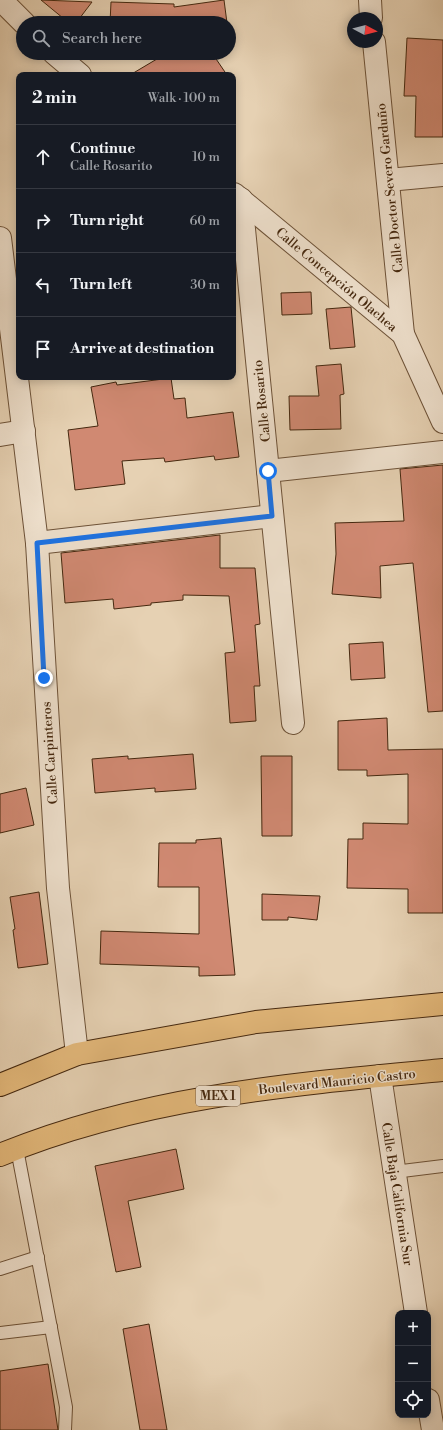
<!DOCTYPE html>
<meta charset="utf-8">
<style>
body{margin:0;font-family:"Libre Bodoni",serif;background:#242831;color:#f1f3f6}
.controls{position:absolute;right:12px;bottom:12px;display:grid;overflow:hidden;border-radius:8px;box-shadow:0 2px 10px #0003}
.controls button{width:36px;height:36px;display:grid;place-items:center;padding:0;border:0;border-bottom:1px solid #363941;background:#171b24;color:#f1f3f6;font:20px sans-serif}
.compass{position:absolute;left:347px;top:12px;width:36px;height:36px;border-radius:50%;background:#171b24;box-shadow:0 2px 10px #0003;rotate:97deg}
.stop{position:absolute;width:12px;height:12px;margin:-9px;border:3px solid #1a73e8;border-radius:50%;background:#fff}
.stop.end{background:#1a73e8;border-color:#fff;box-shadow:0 1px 4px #0008}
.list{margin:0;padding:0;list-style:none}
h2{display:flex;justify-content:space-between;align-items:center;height:52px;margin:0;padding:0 16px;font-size:17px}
h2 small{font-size:13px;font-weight:400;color:#9ea1a6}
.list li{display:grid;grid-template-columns:26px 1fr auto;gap:12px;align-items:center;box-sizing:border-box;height:64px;padding:0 16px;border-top:1px solid #363941}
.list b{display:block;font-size:15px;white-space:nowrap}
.list p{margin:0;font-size:13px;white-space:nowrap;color:#9ea1a6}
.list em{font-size:13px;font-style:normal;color:#9ea1a6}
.icon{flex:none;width:22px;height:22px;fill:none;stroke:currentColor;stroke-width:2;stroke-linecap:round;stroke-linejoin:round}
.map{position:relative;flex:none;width:443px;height:1430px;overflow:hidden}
.search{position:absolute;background:#171b24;box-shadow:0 2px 10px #0003;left:16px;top:16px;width:220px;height:44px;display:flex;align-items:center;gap:10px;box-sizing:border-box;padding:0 14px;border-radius:22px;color:#9ea1a6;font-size:15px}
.panel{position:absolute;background:#171b24;box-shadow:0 2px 10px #0003;left:16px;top:72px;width:220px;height:308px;border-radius:8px}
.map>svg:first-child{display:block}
</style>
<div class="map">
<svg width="443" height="1430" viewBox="0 0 443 1430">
<rect width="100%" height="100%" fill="#e6d1b3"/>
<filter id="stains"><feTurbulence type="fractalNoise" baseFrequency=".005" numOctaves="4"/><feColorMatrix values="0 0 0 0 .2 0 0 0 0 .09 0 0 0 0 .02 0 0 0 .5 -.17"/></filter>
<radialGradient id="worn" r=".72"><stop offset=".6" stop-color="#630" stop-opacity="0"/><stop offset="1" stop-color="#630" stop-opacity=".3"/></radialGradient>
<g fill="#d08972" stroke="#45280f">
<path d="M41 0 92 2 76 23H69Z"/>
<path d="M224 0 227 23H110L111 2 174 4V7Z"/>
<path d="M407 38 443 40V137H415L416 96H404Z"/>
<path d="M167 53H212L227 75H130Z"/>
<path d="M311 292 312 314 282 315 281 293Z"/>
<path d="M351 307 355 347 330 349 326 309Z"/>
<path d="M341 364 344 394 340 395 341 429 290 430 289 396H319L316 366Z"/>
<path d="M171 378 174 399 185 398 187 418 233 412 239 457 215 460 214 456 165 462 164 458 122 461 125 484 75 490 68 430 98 426 91 387 116 382 117 385Z"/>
<path d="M443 465V711L428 712 413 563 380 566 381 598 332 594 336 554 335 523 404 521 400 469Z"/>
<path d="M220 535V568H255L260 624 255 625 260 686H254L256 721 230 723 225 653 235 652 229 596 183 595V600L151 603V605L114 609 113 599 65 603 61 553Z"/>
<path d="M383 642 385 678 351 680 349 644Z"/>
<path d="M387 718 388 750 443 749V913H408V889L347 888 348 839H363V823L408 824V774L367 776V770H338V721Z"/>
<path d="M193 754 196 789 155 792V788L95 793 92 759 128 756V759Z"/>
<path d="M261 756H292V836H262Z"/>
<path d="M26 788 34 825 0 833V794Z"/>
<path d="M221 838 235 975 199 976V967L100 964 101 931 199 934V887H158L159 843H196V840Z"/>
<path d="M39 892 48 964 18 968 13 930 15 929 10 897Z"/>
<path d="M262 894 320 896 317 920 288 917V920H262Z"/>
<path d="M176 1149 184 1189 128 1201 141 1267 116 1272 95 1166Z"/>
<path d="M149 1324 167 1430H140L123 1329Z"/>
<path d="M48 1364 58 1430H0V1371Z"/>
</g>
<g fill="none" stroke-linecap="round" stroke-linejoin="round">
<g stroke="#6d5238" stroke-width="14">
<g id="lane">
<path d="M17 1149 66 1407 65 1430"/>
<path d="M394 1172 443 1166"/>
<path d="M0 1269 38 1257"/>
<path d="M0 1333 51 1327"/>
</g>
</g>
<g stroke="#6d5238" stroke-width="24">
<g id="street">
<path d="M1 0 24 23"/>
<path d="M370 0 371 18"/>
<path d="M374 42 403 334"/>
<path d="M54 53 80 75"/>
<path d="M388 180 443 175"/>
<path d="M234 194 403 334 443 422"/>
<path d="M241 199 293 723"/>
<path d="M0 238 37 543 58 888 77 1054"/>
<path d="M0 435 24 431"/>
<path d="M268 471 443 452"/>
<path d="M37 543 272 516"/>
<path d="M380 1076 416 1313"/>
<path d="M428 1400 433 1430"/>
</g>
</g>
<g stroke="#45280f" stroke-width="24">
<g id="primary">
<path d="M0 1085 77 1054 256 1022 443 1004"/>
<path d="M0 1155C140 1097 293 1084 443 1070"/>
</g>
</g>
<use href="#lane" stroke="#efe1ce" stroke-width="12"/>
<use href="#street" stroke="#efe1ce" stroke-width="22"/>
<use href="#primary" stroke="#e3b87a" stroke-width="22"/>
</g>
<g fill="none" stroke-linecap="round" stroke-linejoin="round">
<path stroke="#1a73e8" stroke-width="5" d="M44 678 37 543 272 516 268 471"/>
</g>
<g text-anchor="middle" stroke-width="3" stroke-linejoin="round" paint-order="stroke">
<rect fill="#efe1ce" stroke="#786048" stroke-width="1" x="196" y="1086" width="44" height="20" rx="3"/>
<g font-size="12" font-weight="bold" fill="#45280f">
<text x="218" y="1100">MEX 1</text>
</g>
<g font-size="13" fill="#45280f" stroke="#efe1ce">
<text transform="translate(389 188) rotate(-96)" y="5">Calle Doctor Severo Garduño</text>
<text transform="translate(337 279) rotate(40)" y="5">Calle Concepción Olachea</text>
<text transform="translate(261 401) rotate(-96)" y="5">Calle Rosarito</text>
<text transform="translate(49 753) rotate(-94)" y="5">Calle Carpinteros</text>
<text transform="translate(337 1081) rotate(-6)" y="5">Boulevard Mauricio Castro</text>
<text transform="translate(398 1194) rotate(81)" y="5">Calle Baja California Sur</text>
</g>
</g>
<rect width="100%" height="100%" filter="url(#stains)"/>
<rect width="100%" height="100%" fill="url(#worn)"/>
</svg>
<div class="controls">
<button>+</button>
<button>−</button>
<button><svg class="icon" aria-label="locate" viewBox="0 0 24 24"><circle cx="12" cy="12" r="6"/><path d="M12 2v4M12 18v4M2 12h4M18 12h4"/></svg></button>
</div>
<svg class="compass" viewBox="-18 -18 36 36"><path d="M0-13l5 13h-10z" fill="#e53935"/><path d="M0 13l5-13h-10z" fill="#9ea1a6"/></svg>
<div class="stop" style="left:268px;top:471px"></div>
<div class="stop end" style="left:44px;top:678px"></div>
<div class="search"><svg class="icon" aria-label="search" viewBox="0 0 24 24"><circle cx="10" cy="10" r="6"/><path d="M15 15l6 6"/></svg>Search here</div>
<section class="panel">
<h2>2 min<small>Walk · 100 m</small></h2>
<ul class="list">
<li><svg class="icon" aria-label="ahead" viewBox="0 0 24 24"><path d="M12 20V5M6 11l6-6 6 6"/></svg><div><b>Continue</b><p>Calle Rosarito</p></div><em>10 m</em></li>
<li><svg class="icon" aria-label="right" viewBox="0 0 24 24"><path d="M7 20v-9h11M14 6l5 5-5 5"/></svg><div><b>Turn right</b></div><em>60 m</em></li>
<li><svg class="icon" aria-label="left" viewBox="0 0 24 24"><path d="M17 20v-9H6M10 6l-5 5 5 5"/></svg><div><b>Turn left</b></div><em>30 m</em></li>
<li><svg class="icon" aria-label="arrive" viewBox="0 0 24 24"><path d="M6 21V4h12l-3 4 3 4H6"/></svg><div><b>Arrive at destination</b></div></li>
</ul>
</section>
</div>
